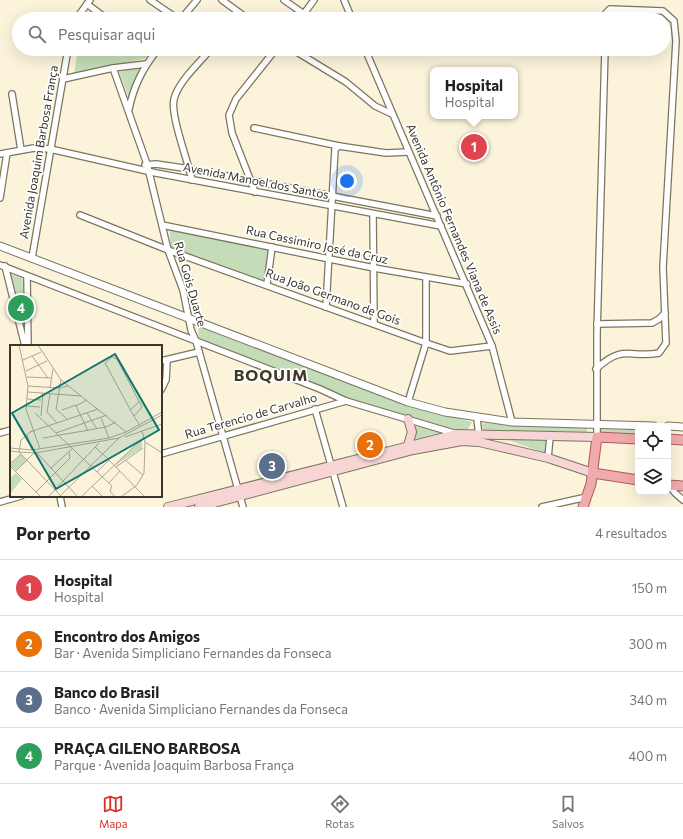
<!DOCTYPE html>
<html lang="pt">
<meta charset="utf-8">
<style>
body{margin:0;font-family:Commissioner,sans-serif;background:#f2f2f2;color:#222}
.controls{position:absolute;right:12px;bottom:12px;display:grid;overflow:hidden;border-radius:8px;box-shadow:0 4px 16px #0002}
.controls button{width:36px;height:36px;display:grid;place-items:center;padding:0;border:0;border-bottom:1px solid #e0e0e0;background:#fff;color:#222;font:20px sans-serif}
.you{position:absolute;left:347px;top:181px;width:14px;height:14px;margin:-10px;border:3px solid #fff;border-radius:50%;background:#1a73e8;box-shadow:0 0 0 6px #1a73e833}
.badge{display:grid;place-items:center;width:26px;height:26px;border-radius:50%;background:#d93025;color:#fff;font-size:13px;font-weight:700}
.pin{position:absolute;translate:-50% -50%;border:2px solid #fff;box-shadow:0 1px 4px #0006}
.popup{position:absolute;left:430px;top:67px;width:88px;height:52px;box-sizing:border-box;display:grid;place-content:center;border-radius:8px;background:#fff;filter:drop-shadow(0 1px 3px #0005);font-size:13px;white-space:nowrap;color:#767676}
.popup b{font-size:15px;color:#222}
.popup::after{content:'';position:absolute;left:50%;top:100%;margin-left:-8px;border:8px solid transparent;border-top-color:#fff}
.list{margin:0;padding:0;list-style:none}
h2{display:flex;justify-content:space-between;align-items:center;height:52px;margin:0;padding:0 16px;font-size:17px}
h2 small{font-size:13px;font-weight:400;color:#767676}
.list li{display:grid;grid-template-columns:26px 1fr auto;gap:12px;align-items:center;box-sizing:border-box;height:56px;padding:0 16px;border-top:1px solid #e0e0e0}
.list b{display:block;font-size:15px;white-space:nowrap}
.list p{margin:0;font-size:13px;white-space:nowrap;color:#767676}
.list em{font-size:13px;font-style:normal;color:#767676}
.icon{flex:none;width:22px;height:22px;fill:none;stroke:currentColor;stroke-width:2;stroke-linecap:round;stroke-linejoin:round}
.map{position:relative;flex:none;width:683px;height:507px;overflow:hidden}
.search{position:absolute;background:#fff;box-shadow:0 4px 16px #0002;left:12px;right:12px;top:12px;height:44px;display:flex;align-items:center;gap:10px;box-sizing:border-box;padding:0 14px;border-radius:22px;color:#767676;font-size:15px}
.sheet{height:276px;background:#fff}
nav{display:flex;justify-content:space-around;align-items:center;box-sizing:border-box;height:56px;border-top:1px solid #e0e0e0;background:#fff;font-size:11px;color:#767676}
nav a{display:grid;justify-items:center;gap:2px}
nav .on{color:#d93025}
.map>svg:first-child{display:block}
</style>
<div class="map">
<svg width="683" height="507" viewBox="0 0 683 507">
<rect width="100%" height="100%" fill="#fbf3da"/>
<g fill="#c4dcb7">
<path d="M78 49H143L148 53 146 58 74 75Z"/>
<path d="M134 68H141L133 109 119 72Z"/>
<path d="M169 226 269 248 265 283 171 249Z"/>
<path d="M11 274 22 278 28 337 24 338 8 276Z"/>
<path d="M198 325 411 406 472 422 468 429H454L354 400 199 338Z"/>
<path d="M483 423 587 428V434L484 430 482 426Z"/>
<path d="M415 426 443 433 415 441Z"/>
<path d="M600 427 638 428V436L599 435Z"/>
<path d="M502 438 547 440 545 453Z"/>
</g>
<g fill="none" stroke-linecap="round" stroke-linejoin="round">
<g stroke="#7c755f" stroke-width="8">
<g id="minor">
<path d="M150 0 178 19"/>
<path d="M222 0 248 19"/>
<path d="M284 0 304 14 318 19"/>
<path d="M344 0 352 19"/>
<path d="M87 4 107 19"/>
<path d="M76 19 90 0"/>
<path d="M181 19 197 0"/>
<path d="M300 19 314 0"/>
<path d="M292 49 346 82 375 106 392 114"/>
<path d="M365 49 492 346 512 422"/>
<path d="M113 68 147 164 168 250 183 290 191 330 196 341 243 507"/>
<path d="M63 79 113 68 146 64"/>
<path d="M12 94 21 150"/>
<path d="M129 109C134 85 143 68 158 49"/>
<path d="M254 128 339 146"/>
<path d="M0 154 34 148 50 149 156 173 441 226"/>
<path d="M145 165 156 164 190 169 437 216"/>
<path d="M192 180C188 161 170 115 174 99 178 82 200 62 211 49"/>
<path d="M255 192 232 133 229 115 236 99 276 49"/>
<path d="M0 198 7 153"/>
<path d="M373 214 374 323"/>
<path d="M80 215 168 250 426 343 450 351 492 346"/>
<path d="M162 225 374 268 467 284"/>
<path d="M32 258 68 49"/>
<path d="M0 265 320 389 346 401 457 434"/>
<path d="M5 266 25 346"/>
<path d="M27 276 28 346"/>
<path d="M267 284 272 247"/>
<path d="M326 307 335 149 339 146 386 153 408 152"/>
<path d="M597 324 652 323 659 319 665 313"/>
<path d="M161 361 199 352"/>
<path d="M596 369C624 343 630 359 659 353L666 343 663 267 676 41 674 21 663 11 610 9 606 13 605 19"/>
<path d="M161 390 166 380 167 360"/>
<path d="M408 402 426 343V278"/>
<path d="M315 409 343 507"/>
<path d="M477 418 479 437"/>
<path d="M0 433 11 430"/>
<path d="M597 437V333L605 49"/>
<path d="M161 454 346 401"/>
<path d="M548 458 550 437"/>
<path d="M670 486 675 493 683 500"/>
<path d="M60 496 62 507"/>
<path d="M0 502 21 496"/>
<path d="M542 507 587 497"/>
</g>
</g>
<g stroke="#7c755f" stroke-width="9">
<g id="tertiary">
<path d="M0 246 408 402 445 412 512 422 654 426"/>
<path d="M668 426 683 427"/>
</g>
</g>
<g stroke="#7c755f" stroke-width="10">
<g id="secondary">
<path d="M408 445 412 432 408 419"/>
<path d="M168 507 457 434 597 437"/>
<path d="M199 507 413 450 462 441 479 442 548 458 593 473"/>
</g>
</g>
<g stroke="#aa5d5b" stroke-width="11">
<g id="primary">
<path d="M668 439 683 440"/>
<path d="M593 473 638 480"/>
<path d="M668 485 683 486"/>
<path d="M583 507 591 484 597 437 638 439"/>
</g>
</g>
<use href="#minor" stroke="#fff" stroke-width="5.5"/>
<use href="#tertiary" stroke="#fff" stroke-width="7"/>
<use href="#secondary" stroke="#f8d5d5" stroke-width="8"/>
<use href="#primary" stroke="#f1aaac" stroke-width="9"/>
</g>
<g text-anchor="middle" stroke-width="3.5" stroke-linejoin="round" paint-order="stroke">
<g font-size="12" fill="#39352c" stroke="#fff">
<text transform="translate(39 152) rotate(-80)" y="4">Avenida Joaquim Barbosa França</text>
<text transform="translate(256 181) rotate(11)" y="4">Avenida Manoel dos Santos</text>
<text transform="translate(454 229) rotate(67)" y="4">Avenida Antônio Fernandes Viana de Assis</text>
<text transform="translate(317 245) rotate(12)" y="4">Rua Cassimiro José da Cruz</text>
<text transform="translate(190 284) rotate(74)" y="4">Rua Gois Duarte</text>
<text transform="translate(333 297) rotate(20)" y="4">Rua João Germano de Gois</text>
<text transform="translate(251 416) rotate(-16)" y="4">Rua Terencio de Carvalho</text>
</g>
<g font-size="16" font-weight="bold" letter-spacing="1" fill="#403925" stroke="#fff">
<text x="271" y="381">BOQUIM</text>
</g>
</g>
<g transform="translate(10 345)">
<rect width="152" height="152" fill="#fbf3da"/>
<path d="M132 94V103L106 120H105ZM11 109 17 116 6 126 0 120ZM6 128 12 134 0 149V133Z" fill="#c4dcb7"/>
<path fill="none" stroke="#ada794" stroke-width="1" d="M9 0 18 41 16 64 30 104M28 0 51 35 116 87M22 11 38 33M13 15 31 7M16 26 37 16M17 32 41 33M51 35 46 64 57 74M18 41 49 43 58 41M40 43 43 24M18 47 71 51M40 49 37 67 47 78M17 54 31 55M77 55 66 61 78 86M16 61 30 62M88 64 20 87 11 95 9 107 25 108 109 93M52 65 66 60M120 65 129 57M25 68 87 127M77 68 87 84M31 71 33 48M124 71 132 62 107 14 102 12 95 18 121 66 130 81M91 73 99 93M132 86 135 97 152 108M46 88 97 70M17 90 22 105M115 92 152 79M33 93 96 82 106 77M85 102 99 115M0 103 22 105 99 93 116 87 152 67M0 106 9 107 51 151M27 108 68 152M115 115 133 130M0 119 11 109M0 121 31 152M106 122 133 103M41 123 63 103M6 126 24 108M99 138 110 126M82 141 93 152M26 147 60 113 59 107M38 152 89 98M49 152 109 93 152 70M71 152 134 92M105 152 100 146 102 141 87 127 99 115 135 152M111 152 127 140 134 128 135 97"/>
<path fill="#0f766e" fill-opacity="0.15" stroke="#0f766e" stroke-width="2" d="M105 9 149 85 46 144 2 68Z"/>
<rect width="152" height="152" fill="none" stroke="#39352c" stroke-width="2"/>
</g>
</svg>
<div class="controls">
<button><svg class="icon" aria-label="locate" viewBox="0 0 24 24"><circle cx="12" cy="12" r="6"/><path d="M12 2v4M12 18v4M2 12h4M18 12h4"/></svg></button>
<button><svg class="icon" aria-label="layers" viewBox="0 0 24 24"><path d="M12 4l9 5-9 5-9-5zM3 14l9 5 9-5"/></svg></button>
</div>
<div class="you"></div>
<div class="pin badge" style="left:474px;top:147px;background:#e0444e">1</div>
<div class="popup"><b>Hospital</b>Hospital</div>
<div class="pin badge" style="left:370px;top:445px;background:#e8710a">2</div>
<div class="pin badge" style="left:272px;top:466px;background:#5c6f8a">3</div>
<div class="pin badge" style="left:21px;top:308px;background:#2e9e5b">4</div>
<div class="search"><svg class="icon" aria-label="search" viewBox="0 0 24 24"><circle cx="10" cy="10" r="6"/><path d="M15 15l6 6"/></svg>Pesquisar aqui</div>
</div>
<section class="sheet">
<h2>Por perto<small>4 resultados</small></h2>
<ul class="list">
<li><span class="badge" style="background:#e0444e">1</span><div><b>Hospital</b><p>Hospital</p></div><em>150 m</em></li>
<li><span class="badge" style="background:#e8710a">2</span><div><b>Encontro dos Amigos</b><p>Bar · Avenida Simpliciano Fernandes da Fonseca</p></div><em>300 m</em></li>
<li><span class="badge" style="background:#5c6f8a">3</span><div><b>Banco do Brasil</b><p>Banco · Avenida Simpliciano Fernandes da Fonseca</p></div><em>340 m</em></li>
<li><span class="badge" style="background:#2e9e5b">4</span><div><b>PRAÇA GILENO BARBOSA</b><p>Parque · Avenida Joaquim Barbosa França</p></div><em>400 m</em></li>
</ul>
</section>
<nav>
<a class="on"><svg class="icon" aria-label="map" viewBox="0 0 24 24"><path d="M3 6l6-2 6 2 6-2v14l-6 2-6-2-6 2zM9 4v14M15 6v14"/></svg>Mapa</a>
<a><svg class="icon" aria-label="directions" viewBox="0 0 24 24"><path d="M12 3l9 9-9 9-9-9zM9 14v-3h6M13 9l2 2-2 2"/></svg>Rotas</a>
<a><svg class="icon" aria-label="saved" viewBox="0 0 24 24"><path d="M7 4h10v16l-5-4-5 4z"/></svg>Salvos</a>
</nav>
